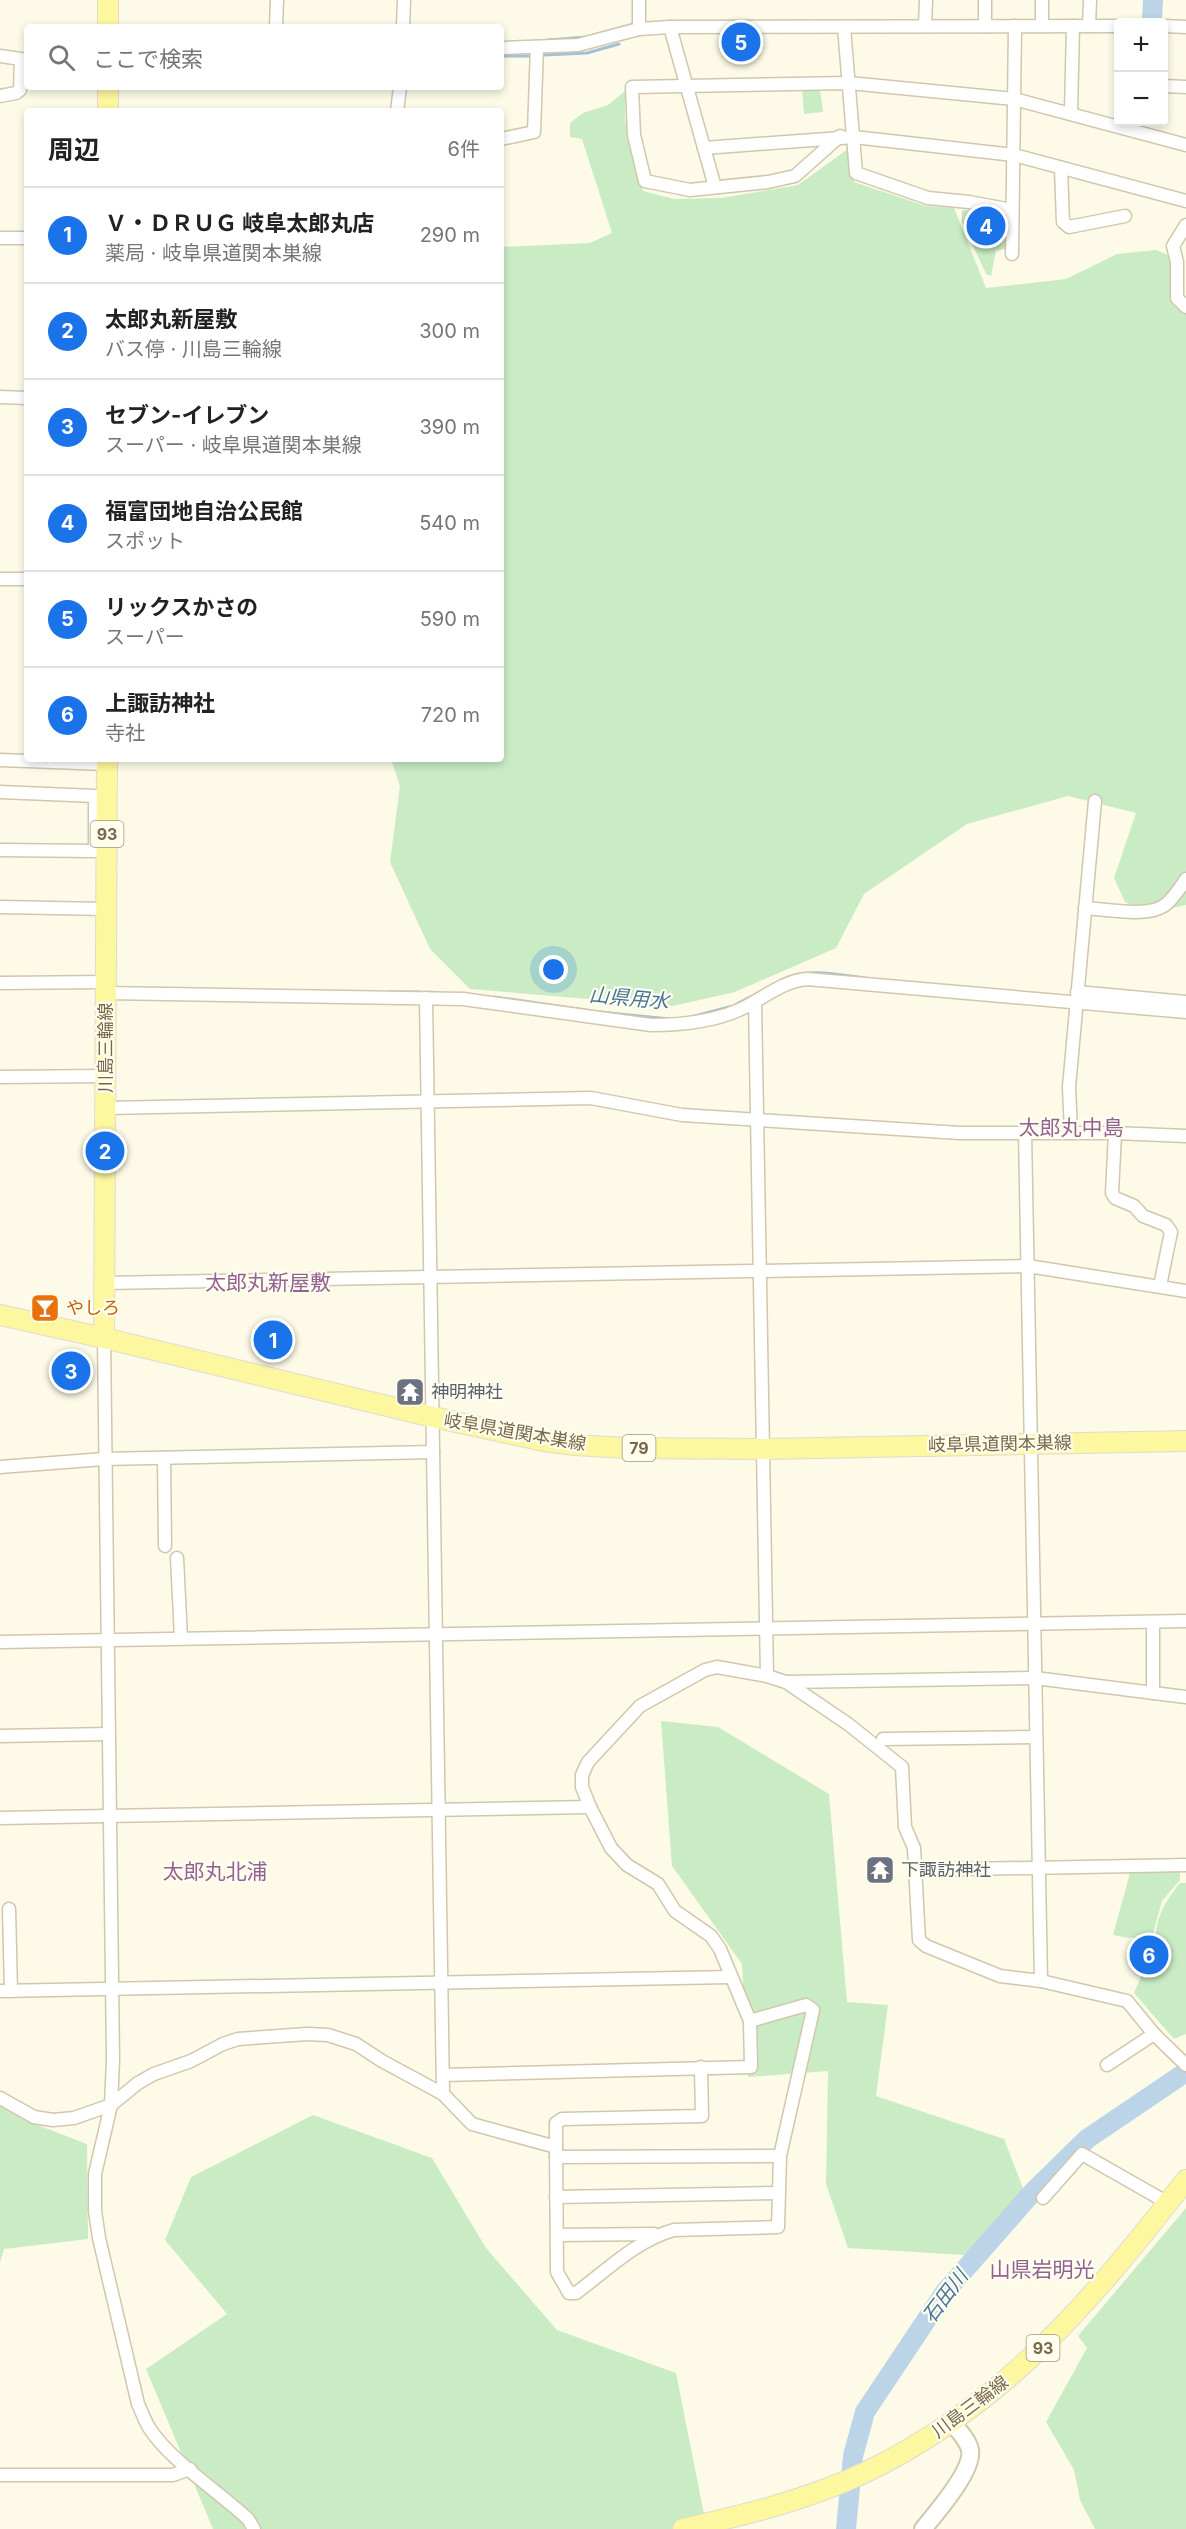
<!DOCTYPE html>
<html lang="ja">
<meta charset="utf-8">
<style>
body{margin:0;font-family:Inter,"Noto Sans JP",sans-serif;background:#f2f2f2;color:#222}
.controls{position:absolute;right:18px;top:18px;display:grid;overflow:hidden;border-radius:6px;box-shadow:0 3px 9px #0003}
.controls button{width:54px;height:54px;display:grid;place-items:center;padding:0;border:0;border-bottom:2px solid #e0e0e0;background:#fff;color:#222;font:30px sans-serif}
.you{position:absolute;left:554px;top:970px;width:21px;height:21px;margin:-15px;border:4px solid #fff;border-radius:50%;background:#1a73e8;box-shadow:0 0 0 9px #1a73e833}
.badge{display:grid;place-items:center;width:39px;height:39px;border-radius:50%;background:#1a73e8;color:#fff;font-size:20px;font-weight:700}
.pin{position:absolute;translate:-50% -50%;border:3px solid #fff;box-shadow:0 2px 6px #0006}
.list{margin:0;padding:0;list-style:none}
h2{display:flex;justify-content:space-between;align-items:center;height:78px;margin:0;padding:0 24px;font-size:26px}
h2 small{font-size:20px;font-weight:400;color:#767676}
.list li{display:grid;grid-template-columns:39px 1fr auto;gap:18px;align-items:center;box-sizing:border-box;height:96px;padding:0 24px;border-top:2px solid #e0e0e0}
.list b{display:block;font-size:22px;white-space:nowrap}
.list p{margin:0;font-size:20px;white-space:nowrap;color:#767676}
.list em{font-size:20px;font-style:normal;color:#767676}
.icon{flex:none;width:33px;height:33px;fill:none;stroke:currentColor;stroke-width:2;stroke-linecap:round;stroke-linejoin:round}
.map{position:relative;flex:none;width:1186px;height:2529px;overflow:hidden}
.search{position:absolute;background:#fff;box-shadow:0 3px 9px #0003;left:24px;top:24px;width:480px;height:66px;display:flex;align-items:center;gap:15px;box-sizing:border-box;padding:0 21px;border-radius:6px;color:#767676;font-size:22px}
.panel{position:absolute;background:#fff;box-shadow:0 3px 9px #0003;left:24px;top:108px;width:480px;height:654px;border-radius:6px}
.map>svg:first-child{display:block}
</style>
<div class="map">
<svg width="1186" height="2529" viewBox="0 0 1186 2529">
<rect width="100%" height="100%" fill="#fdfbe8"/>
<g fill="#c9ecc5">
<path d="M802 89H820L823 112 804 114Z"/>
<path d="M625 91V120L643 191 674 199 721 198 798 185 848 149 854 182 926 206 954 208 986 288 1066 279 1117 254 1156 250 1172 257 1173 302 1186 314V905L1147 913 1125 902 1114 878 1136 813 1068 796 967 824 864 894 836 948 735 992 673 1006 470 989 430 949 390 862 400 786 391 759H501V247L590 243 612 233 582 139 570 137V123L583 113 608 105Z"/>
<path d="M962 210 1008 213V248L996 251 991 276 986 274 962 222Z"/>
<path d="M661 1721 718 1727 829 1794 847 2002 888 2005 876 2096 1004 2139 1026 2196 965 2255 848 2248 826 2184 828 2071 748 2077 742 1964 672 1866Z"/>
<path d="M1180 1872V1880L1162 1901 1152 1937 1128 1938 1113 1935 1130 1873Z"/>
<path d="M1180 1883H1186V2034L1174 2039 1134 1993 1156 1942C1154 1919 1167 1899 1180 1883Z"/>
<path d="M0 2106 22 2119 87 2144 88 2239 4 2249 0 2263Z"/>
<path d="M313 2115 432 2158 486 2248 557 2330 676 2373 705 2519 693 2529H213L146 2369 227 2314 165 2240 191 2177Z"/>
<path d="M1186 2208V2529H1095L1080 2500 1074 2470 1046 2422 1087 2348 1078 2336Z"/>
</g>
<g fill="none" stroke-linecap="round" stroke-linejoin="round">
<g stroke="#a1c0da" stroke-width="3">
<path d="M548 40 587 37 634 24"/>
<path d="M545 55 587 53 619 44"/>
<path d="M501 56H532"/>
<path d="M781 980C808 966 844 976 872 979"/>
<path d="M388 992H421"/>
<path d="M430 992 440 993"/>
<path d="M495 997 592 1011"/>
<path d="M599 1012 670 1019"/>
<path d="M691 1017 733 1006 750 997"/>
</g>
<g stroke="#bbd4e8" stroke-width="20">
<path d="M1152 19 1153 0"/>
<path d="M846 2529 853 2456 865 2412 945 2292 1032 2193 1087 2139 1186 2072"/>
</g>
<g stroke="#d0c7ac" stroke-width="15">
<g id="minor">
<path d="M925 26 926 0"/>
<path d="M985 26V0"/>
<path d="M1042 26V0"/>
<path d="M1089 26 1090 0"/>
<path d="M1164 26 1186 27"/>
<path d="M276 27 277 0"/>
<path d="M403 27 404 0"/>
<path d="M670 27 715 187"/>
<path d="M844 27 856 173 928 198 969 202 1012 210"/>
<path d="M639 29V0"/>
<path d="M501 48 578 45 639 29 670 27 1118 26"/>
<path d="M0 56 27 60"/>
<path d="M1164 86 1186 87"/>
<path d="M0 96 16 93 20 90 21 60"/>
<path d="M397 111 400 87"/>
<path d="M1071 113 1073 26"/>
<path d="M840 136 795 176 768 182 690 190 645 181 634 135 632 87 849 83 1014 99 1186 145"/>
<path d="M501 139 534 132 537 47"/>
<path d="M704 148 854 137 1014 155 1186 201"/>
<path d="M1061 168 1063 222 1069 227 1125 216"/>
<path d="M1186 225 1173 246 1177 262V298L1186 307"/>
<path d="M0 238H27"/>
<path d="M1012 254 1015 26"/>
<path d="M0 397 27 398"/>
<path d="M0 579H27"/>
<path d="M0 760 107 764"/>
<path d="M0 792 95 796V851L0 850"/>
<path d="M0 907 106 909"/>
<path d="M1085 908C1105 909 1148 918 1165 905 1174 898 1180 888 1186 879"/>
<path d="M0 983 107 982"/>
<path d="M1077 992 1186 1002"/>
<path d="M107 993 463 999 651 1025C680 1025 712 1022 739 1010 761 1000 782 981 807 979L1186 1012"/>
<path d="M426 998 443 2094 472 2124 556 2147 557 2272 569 2293H576C607 2270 637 2240 674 2230L778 2227 780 2156 813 2010 806 2005 750 2021 720 1949 711 1936 675 1911 658 1884 627 1865 611 1848 590 1807 582 1787V1775L588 1762 640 1706 705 1670 717 1667 767 1676 786 1682 848 1724 902 1767 905 1827 914 1848 919 1940 926 1946 1000 1976 1041 1981 1127 2001 1154 2034 1186 2065"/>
<path d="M755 1002 767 1676"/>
<path d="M0 1077 105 1076"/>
<path d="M106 1108 591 1098 682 1115 960 1133H1115L1186 1136"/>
<path d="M1071 1132 1069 1087 1095 801"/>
<path d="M1025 1133 1041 1981"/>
<path d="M1115 1133 1112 1193 1115 1198 1134 1206 1143 1216 1166 1225 1171 1232 1160 1286"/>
<path d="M105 1283 1028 1266 1186 1291"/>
<path d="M104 1338 113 2060 111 2105 95 2174V2211L99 2238 138 2404C142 2412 145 2422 150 2429 170 2460 220 2493 248 2519L254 2529"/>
<path d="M164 1458 165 1546"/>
<path d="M0 1467 104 1459 433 1452"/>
<path d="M177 1558 181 1638"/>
<path d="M0 1642 1186 1621"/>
<path d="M786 1682 1035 1678 1186 1697"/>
<path d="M1153 1693V1622"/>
<path d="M0 1736 108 1734"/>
<path d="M883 1739 1036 1737"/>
<path d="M0 1818 590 1807"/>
<path d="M916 1870 1186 1865"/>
<path d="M9 1909 11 1991"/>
<path d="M0 1991 730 1977"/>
<path d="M1107 2065 1154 2034"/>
<path d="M444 2075 751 2067 750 2021"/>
<path d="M0 2098 34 2117 53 2120 74 2118 111 2105 138 2083 154 2074 191 2061 223 2044 238 2039 307 2034 328 2035 356 2044 382 2061 443 2094"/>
<path d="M556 2147V2123L562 2119 702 2116 701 2067"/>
<path d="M556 2157 780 2156"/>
<path d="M556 2197 778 2193"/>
<path d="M1043 2198 1082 2154 1168 2203"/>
<path d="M557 2235 654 2234"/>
<path d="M0 2475H173L190 2469"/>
</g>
</g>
<g stroke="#d0c7ac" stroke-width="20">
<path id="tertiary" d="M923 2529C936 2513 974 2470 970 2450 968 2440 959 2431 952 2423"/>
</g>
<g stroke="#dfdbd4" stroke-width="22">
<g id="primary">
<path d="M108 27V0"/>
<path d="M108 111V87"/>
<path d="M0 1315 104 1338 433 1417 544 1441 575 1445 626 1448 764 1449 1186 1441"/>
<path d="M104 1338 107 759"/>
<path d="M683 2529C744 2515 807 2500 864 2473 1004 2406 1093 2299 1186 2180"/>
</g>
</g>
<use href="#minor" stroke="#fff" stroke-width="12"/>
<use href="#tertiary" stroke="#fff" stroke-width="16"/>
<use href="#primary" stroke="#fdf79f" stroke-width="20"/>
</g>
<defs>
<g id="bar-square" transform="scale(1.5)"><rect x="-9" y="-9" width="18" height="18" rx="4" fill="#e8710a" stroke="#fffeef"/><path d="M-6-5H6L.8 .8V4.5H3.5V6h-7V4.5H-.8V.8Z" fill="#fff"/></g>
<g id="temple-square" transform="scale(1.5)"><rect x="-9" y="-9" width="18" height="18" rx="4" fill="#6b7280" stroke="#fffeef"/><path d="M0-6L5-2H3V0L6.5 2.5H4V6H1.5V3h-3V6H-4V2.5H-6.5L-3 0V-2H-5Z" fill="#fff"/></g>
</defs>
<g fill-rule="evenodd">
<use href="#bar-square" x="45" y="1308"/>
<use href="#temple-square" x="410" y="1392"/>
<use href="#temple-square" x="880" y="1870"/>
</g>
<g text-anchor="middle" stroke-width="4.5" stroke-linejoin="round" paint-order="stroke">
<g fill="#fffeef" stroke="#a1967c" stroke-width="1.5">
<rect x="90.5" y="821" width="33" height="26" rx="4.5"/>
<rect x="622.5" y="1435" width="33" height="26" rx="4.5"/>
<rect x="1026.5" y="2335" width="33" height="26" rx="4.5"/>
</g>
<g font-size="16" font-weight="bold" fill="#79694a">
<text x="107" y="840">93</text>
<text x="639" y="1454">79</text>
<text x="1043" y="2354">93</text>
</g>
<g font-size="18" fill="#79694a" stroke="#fffeef">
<text transform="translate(106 1048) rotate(-90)" y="6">川島三輪線</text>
<text transform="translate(515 1432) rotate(10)" y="6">岐阜県道関本巣線</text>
<text transform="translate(1000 1444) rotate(-1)" y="6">岐阜県道関本巣線</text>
<text transform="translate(970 2407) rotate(-37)" y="6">川島三輪線</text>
</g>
<g font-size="18" fill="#c56008" stroke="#fffeef" text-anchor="start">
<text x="66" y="1314">やしろ</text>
</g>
<g font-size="18" fill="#5b616d" stroke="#fffeef" text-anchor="start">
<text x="431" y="1398">神明神社</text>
<text x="901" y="1876">下諏訪神社</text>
</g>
<g font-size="20" font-style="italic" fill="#49759c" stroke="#fffeef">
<text transform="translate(629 998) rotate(5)" y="7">山県用水</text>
<text transform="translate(945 2296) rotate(-53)" y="7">石田川</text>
</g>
<g font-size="21" fill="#936295" stroke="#fffeef">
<text x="1071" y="1135">太郎丸中島</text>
<text x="268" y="1290">太郎丸新屋敷</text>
<text x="215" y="1879">太郎丸北浦</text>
<text x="1042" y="2277">山県岩明光</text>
</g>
</g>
</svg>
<div class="controls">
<button>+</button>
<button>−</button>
</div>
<div class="you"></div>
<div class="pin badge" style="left:273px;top:1340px">1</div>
<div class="pin badge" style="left:105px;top:1151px">2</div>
<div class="pin badge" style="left:71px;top:1371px">3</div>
<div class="pin badge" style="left:986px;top:226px">4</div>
<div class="pin badge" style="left:741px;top:42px">5</div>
<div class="pin badge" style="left:1149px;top:1955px">6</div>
<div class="search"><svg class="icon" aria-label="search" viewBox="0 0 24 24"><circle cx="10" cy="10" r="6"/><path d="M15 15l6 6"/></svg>ここで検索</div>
<section class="panel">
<h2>周辺<small>6件</small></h2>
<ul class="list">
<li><span class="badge">1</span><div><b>Ｖ・ＤＲＵＧ 岐阜太郎丸店</b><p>薬局 · 岐阜県道関本巣線</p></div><em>290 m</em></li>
<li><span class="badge">2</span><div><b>太郎丸新屋敷</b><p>バス停 · 川島三輪線</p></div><em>300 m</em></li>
<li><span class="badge">3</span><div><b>セブン-イレブン</b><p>スーパー · 岐阜県道関本巣線</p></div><em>390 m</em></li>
<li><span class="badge">4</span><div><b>福富団地自治公民館</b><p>スポット</p></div><em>540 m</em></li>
<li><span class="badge">5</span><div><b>リックスかさの</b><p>スーパー</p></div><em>590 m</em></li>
<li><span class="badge">6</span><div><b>上諏訪神社</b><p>寺社</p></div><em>720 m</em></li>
</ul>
</section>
</div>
